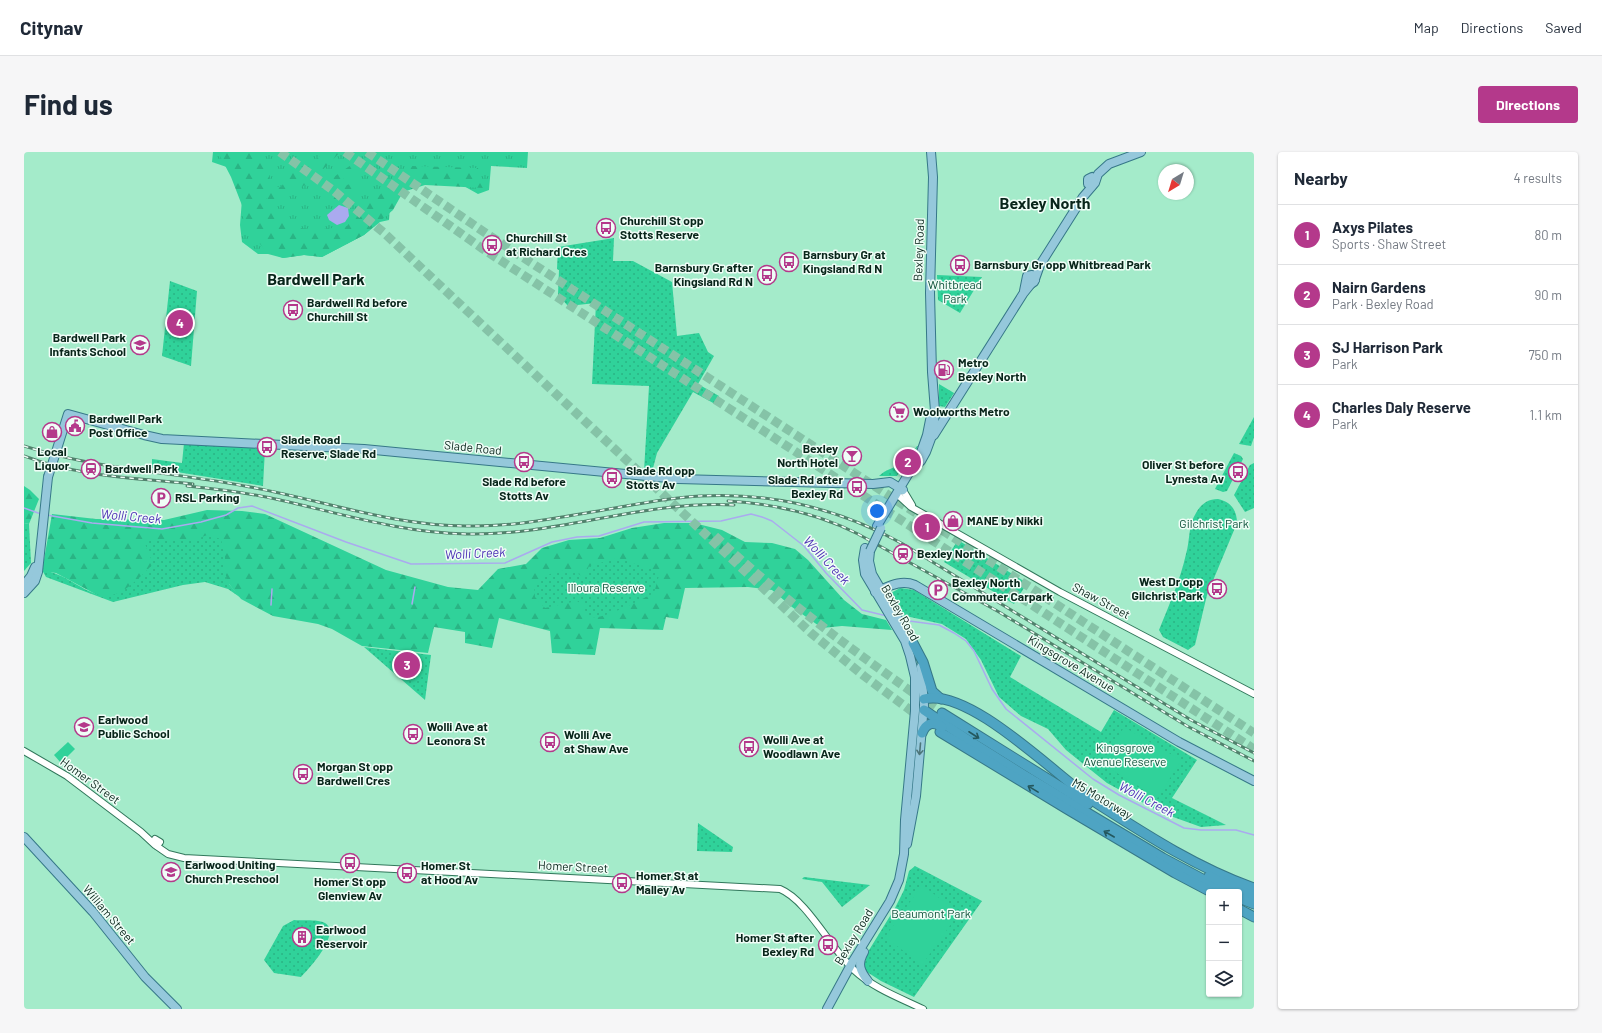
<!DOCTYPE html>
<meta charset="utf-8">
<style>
body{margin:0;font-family:Barlow,sans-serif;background:#f6f6f7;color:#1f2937}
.controls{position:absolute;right:12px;bottom:12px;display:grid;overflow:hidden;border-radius:4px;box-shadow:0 1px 3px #0004}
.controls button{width:36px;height:36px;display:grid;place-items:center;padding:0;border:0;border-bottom:1px solid #e0e1e3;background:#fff;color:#1f2937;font:20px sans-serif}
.compass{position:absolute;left:1134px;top:12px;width:36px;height:36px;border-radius:50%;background:#fff;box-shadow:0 1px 3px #0004;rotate:218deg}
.you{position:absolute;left:853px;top:359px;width:14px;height:14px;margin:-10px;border:3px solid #fff;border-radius:50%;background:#1a73e8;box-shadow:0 0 0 6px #1a73e833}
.badge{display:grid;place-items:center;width:26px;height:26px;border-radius:50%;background:#b4398b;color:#fff;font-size:13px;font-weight:700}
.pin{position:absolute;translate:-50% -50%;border:2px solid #fff;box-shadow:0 1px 4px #0006}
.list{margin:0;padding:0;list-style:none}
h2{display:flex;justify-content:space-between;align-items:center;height:52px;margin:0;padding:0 16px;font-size:17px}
h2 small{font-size:13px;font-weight:400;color:#747a83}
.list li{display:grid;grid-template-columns:26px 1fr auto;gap:12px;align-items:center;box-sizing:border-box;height:60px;padding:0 16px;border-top:1px solid #e0e1e3}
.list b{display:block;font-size:15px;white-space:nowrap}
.list p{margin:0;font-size:13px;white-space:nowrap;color:#747a83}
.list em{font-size:13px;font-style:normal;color:#747a83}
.icon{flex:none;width:22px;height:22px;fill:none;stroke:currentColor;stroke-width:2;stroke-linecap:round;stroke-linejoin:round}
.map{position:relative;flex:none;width:1230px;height:857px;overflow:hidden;border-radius:4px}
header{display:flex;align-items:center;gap:24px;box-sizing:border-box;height:56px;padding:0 20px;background:#fff;border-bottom:1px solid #e0e1e3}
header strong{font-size:19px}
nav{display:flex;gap:22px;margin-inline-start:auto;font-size:14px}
.intro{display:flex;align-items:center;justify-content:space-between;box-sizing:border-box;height:96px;padding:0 24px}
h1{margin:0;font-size:28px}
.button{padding:10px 18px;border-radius:4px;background:#b4398b;color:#fff;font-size:14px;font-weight:700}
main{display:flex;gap:24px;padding:0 24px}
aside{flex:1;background:#fff;border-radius:4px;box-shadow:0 1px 3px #0004}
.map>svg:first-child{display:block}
</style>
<header>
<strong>Citynav</strong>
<nav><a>Map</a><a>Directions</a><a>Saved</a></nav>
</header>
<div class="intro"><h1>Find us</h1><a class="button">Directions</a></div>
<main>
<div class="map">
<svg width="1230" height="857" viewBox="0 0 1230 857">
<defs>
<pattern id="grass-tufts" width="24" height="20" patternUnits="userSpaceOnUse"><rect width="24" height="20" fill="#30d29a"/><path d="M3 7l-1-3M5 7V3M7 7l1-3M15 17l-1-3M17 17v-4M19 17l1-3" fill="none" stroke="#29b484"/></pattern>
<pattern id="forest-firs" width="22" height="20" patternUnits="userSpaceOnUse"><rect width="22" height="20" fill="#30d29a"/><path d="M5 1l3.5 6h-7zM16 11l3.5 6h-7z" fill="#29b484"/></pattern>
<pattern id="park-dots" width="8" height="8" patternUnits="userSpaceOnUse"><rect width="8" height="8" fill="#30d29a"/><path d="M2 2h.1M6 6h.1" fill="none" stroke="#29b484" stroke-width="1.8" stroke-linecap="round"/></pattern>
</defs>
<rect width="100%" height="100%" fill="#a4ebca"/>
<path fill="url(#grass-tufts)" d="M189 0H504L503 16 467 14 465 38 454 42 429 28 368 30 365 68 356 70 340 83 298 105 280 103 259 106 244 102H234L218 90 216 73 220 21 188 10Z"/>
<g fill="url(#forest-firs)">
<path d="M194 0H235L246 25 243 35H257L268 19 272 17 283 19 299 0H316C304 14 261 57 241 46 251 83 293 79 323 74L343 48 357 42 362 31 388 14 454 16 459 36 401 33 379 40 369 58 340 83 298 105 280 103 259 106 242 99 220 73 219 56 207 25Z"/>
<path d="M350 3 351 5 312 32 313 37 328 31 334 33C331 47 317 53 303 50L308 44 307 40 295 41 294 37C311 25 329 8 350 3Z"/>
<path d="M0 334 6 338 15 347 5 372 0 371Z"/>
<path d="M183 358 218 359 241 362 362 418 424 435 454 438 474 417 502 412 518 396 545 388 576 386 608 376 640 371H670L698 378 721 390 748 391 771 397 784 408 820 448 838 462 862 468 868 478 818 474 798 476 768 455 748 438 724 435 661 436 654 467 642 465 639 478 576 476 571 503 528 501 526 479 475 466 468 496 441 491V480L410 475 404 501 338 494 308 477 294 472 249 464 217 447 205 432 138 419 90 444H75L32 421 18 419 28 362 72 367 140 368Z"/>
</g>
<g fill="url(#park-dots)">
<path d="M590 86 589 109H609L648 130 653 184 675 181 684 200 690 204 674 232 695 244 691 252 669 240 633 301 628 320 620 319 625 234 568 232 572 151 544 154 534 143 535 118 533 117 534 95Z"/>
<path d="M913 123 958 125 936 161 914 148Z"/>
<path d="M146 129 173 139 167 214 138 204Z"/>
<path d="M915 232 930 241 921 255 915 254Z"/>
<path d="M1230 265V285L1227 294 1215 292Z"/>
<path d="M160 291 241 297 239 334 128 316V307L158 311Z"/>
<path d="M893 294H894L881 320 877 318 873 324H855C862 317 870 316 878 312 885 308 889 300 893 294Z"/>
<path d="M1210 301 1217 304 1219 307 1203 339 1199 340 1191 337Z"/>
<path d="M1230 311V356L1221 360 1210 343 1226 313Z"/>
<path d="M1194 347C1207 350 1213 358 1213 371L1183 443 1171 493 1164 498 1139 485 1135 478C1145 453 1156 429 1162 402 1166 389 1164 373 1172 361 1177 352 1184 347 1194 347Z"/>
<path d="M0 371 5 372 7 411 0 419Z"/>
<path d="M183 383 197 387 201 405V421L205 432 217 446 204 437 181 430 159 433 89 450 22 425 18 418C42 422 55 437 75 443 95 449 116 425 129 412L120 389 143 387 168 389Z"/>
<path d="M934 388 1003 431 990 452 920 410Z"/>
<path d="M594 406 636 420 630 441C618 447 579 468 568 465 562 463 561 458 559 453L553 449 521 456 511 445 510 433C519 424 532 417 545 419 550 419 556 423 560 425L565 414Z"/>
<path d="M876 436 890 438 997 504 986 525 1077 580 1090 558 1173 608 1148 646 1202 673 1177 675 1138 661 1083 631 1042 598 1024 577 997 564 975 545 957 508 942 487 918 472 877 463 869 450 867 441Z"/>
<path d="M340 495 407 503 401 548Z"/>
<path d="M674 671 709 695 708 700 673 699Z"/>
<path d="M891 714 958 749 890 845 857 829 840 818 842 803 871 756 880 738 885 719Z"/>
<path d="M780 725 846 733 818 755 798 730 778 727Z"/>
<path d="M270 768C279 769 293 767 301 771 318 781 285 817 277 825L250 821 240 808 259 774Z"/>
</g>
<g fill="#30d29a">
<path d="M1100 575 1157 608 1134 646 1078 612Z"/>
<path d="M44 590 51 597 37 611 30 603Z"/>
<path d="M898 733 935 761 898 813 861 785Z"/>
</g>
<path fill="#aaaaef" d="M315 53 324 56 325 64 321 70 313 73 305 68 303 63Z"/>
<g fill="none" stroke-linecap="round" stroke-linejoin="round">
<g stroke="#aaaaef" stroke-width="1.5">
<path d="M0 356 17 362"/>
<path d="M23 363 68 371 138 377 177 370 202 363 214 356 228 354 322 390 387 412 481 411 528 390 553 385 575 384 620 370 697 369 727 362 738 365 748 369 780 394 802 421 838 458 863 464"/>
<path d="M388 452 391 435"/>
<path d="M247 453 248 437"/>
<path d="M878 468 915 473 930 481 942 489 950 499 968 537 982 557 1069 627 1095 643 1160 676 1177 678H1212L1230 683"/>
</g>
<g stroke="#85c3a7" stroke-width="9" stroke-dasharray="9 4.5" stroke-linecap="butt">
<path d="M256 0 310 39 359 80 787 481 840 524 897 566"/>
<path d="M321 0 459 97 1230 597"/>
<path d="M343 0 463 82 1230 581"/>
<path d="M691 384C761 450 839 506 918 561"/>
</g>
<g stroke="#31775b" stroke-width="8">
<g id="minor">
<path d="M879 338 888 353"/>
<path d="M875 344 887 355 1036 440 1230 542"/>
<path d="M0 599 43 624 117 680 131 693 144 702 160 706 756 737C783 748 807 797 830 818 849 836 876 846 899 857"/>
<path d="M131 687 136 690 133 694"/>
</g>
</g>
<g stroke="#367888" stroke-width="10">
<g id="major">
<path d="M1068 34 1064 32V27L1068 25 1071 29"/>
<path d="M1007 132 1010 130 1016 113 1059 45 1071 31 1074 22 1085 12 1117 0"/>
<path d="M1000 139 1003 124 1008 123 1011 128"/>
<path d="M910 283 999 142 1007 132"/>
<path d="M32 300 44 262 120 283 138 287 340 297 654 327 849 332 866 330 879 338"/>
<path d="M896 303 903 283 906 268"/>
<path d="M853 374 885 321 897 309 902 300 909 281 911 259 908 220 906 141 909 25 907 0"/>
<path d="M846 399 845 409 848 422 891 496"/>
<path d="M0 433 7 424 11 415"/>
<path d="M851 440C864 435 876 427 891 433L1155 590 1230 629"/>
<path d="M0 441 11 429 14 420 24 325"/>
<path d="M0 685 69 760 121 825 153 857"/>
<path d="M883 692 892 644 900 553 897 515"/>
<path d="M840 800C833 812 836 819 844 829"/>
<path d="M803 857 829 809 866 749 875 728 880 702 881 668 891 559V525L886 504 881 489 841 422 839 408 841 396"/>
</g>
</g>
<g stroke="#367888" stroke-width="11">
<g id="highway">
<path d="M889 491 899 510 908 539 917 547"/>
<path d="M900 547C946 535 1033 625 1071 650 1121 682 1173 716 1230 736"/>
<path d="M900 558 941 586 1000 623 1139 706 1203 740"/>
<path d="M918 561 1064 652"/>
<path d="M916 580 1043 657 1151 721 1187 740"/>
<path d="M898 581C902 571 909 569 918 575"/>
<path d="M1185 724 1230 745"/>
<path d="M1215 746 1230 752"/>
<path d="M1215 757 1230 765"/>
</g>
</g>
<use href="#minor" stroke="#fff" stroke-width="6"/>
<use href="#major" stroke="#95c8db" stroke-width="8"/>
<use href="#highway" stroke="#4ea4c3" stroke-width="9"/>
<g stroke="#51816c" stroke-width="3">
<g id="rail">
<path d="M0 294C73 318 151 320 226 335 298 348 369 374 443 374 485 375 527 367 568 360 604 354 640 346 676 344 747 340 816 357 879 392L1167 568 1230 601"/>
<path d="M0 304C55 325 112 326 169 332"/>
<path d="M163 334C194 337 225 341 256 348 318 362 379 381 443 382 533 384 620 348 710 353"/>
<path d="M704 349C750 352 793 361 834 382L975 460 1163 574 1230 609"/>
</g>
</g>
<use href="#rail" stroke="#f0fdf7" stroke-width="1.5" stroke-dasharray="4.5" stroke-linecap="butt"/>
<g stroke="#367888" stroke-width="10" stroke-linecap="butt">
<g id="major-bridge">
<path d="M24 325 32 300"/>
<path d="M846 399 857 376"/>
</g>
</g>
<use href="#major-bridge" stroke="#95c8db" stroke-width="8"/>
</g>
<defs><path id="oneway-shaft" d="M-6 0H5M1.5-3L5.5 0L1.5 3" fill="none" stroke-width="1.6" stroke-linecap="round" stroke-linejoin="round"/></defs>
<g stroke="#24585e">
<use href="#oneway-shaft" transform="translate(950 583) rotate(33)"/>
<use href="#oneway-shaft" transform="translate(1009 637) rotate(-149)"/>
<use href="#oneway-shaft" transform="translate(1085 682) rotate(-150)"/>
</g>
<use stroke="#4e767a" href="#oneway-shaft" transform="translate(896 597) rotate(95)"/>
<defs>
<g id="bus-ring" transform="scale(1)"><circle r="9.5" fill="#f0fdf7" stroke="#b4398b" stroke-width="1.5"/><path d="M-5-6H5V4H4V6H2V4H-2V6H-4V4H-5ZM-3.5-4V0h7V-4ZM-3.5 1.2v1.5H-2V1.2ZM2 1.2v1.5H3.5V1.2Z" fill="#b4398b"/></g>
<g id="school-ring" transform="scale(1)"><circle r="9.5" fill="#f0fdf7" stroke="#b4398b" stroke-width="1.5"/><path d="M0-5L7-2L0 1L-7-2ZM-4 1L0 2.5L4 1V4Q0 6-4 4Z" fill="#b4398b"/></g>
<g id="fuel-ring" transform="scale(1)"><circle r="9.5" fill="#f0fdf7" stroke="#b4398b" stroke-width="1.5"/><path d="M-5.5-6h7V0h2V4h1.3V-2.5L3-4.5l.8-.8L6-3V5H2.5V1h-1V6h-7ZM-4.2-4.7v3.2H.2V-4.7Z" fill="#b4398b"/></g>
<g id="supermarket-ring" transform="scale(1)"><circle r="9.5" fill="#f0fdf7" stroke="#b4398b" stroke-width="1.5"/><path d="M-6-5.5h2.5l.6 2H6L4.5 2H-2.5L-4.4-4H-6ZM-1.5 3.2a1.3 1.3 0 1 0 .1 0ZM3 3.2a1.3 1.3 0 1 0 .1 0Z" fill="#b4398b"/></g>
<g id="civic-ring" transform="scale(1)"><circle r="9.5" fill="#f0fdf7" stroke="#b4398b" stroke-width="1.5"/><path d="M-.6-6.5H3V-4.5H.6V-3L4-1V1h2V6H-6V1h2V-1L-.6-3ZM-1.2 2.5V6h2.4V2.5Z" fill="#b4398b"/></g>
<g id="shop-ring" transform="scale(1)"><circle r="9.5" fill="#f0fdf7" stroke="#b4398b" stroke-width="1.5"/><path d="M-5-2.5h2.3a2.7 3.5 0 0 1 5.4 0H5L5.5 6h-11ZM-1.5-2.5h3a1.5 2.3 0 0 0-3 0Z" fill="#b4398b"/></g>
<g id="bar-ring" transform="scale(1)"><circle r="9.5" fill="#f0fdf7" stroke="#b4398b" stroke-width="1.5"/><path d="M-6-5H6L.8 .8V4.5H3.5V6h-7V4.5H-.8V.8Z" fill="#b4398b"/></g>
<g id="station-ring" transform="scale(1)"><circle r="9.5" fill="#f0fdf7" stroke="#b4398b" stroke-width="1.5"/><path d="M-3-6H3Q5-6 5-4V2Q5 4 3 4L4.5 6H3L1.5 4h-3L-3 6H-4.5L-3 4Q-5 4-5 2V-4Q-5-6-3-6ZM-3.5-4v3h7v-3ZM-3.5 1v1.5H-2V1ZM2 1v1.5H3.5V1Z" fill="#b4398b"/></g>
<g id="parking-ring" transform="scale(1)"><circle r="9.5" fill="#f0fdf7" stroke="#b4398b" stroke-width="1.5"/><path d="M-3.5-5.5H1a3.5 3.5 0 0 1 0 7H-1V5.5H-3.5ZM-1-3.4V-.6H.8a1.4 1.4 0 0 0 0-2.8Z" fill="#b4398b"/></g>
<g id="building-ring" transform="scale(1)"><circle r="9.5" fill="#f0fdf7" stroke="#b4398b" stroke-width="1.5"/><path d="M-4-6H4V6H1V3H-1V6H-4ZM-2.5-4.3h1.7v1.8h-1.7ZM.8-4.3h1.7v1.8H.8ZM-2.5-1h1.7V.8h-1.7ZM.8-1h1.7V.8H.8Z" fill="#b4398b"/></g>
</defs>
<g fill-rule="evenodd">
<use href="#bus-ring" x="582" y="76"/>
<use href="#bus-ring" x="468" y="93"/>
<use href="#bus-ring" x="765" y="110"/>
<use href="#bus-ring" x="936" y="113"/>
<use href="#bus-ring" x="743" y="123"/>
<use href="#bus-ring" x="269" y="158"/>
<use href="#school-ring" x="116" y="193"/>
<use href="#fuel-ring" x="920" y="218"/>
<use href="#supermarket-ring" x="875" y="260"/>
<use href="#civic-ring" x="51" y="274"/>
<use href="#shop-ring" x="28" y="280"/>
<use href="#bus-ring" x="243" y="295"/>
<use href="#bar-ring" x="828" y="304"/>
<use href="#bus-ring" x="500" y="310"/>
<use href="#station-ring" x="67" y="317"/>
<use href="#bus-ring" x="1214" y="320"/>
<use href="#bus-ring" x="588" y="326"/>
<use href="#bus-ring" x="833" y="335"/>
<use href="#parking-ring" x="137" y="346"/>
<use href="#shop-ring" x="929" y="369"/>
<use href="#station-ring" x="879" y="402"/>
<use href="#bus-ring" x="1193" y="437"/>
<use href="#parking-ring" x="914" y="438"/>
<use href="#school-ring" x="60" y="575"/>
<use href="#bus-ring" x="389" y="582"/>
<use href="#bus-ring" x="526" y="590"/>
<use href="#bus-ring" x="725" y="595"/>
<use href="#bus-ring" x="279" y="622"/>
<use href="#bus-ring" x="326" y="711"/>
<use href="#school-ring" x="147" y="720"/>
<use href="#bus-ring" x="383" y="721"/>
<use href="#bus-ring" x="598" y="731"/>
<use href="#building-ring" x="278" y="785"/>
<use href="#bus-ring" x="804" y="793"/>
</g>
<g text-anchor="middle" stroke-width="3" stroke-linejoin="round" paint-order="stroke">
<g font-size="12" font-weight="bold" fill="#08251a" stroke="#f0fdf7" text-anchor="start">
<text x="596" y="73">Churchill St opp<tspan x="596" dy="14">Stotts Reserve</tspan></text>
<text x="482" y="90">Churchill St<tspan x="482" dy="14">at Richard Cres</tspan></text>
<text x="779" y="107">Barnsbury Gr at<tspan x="779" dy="14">Kingsland Rd N</tspan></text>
<text x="950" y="117">Barnsbury Gr opp Whitbread Park</text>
<text x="729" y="120" text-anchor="end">Barnsbury Gr after<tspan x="729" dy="14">Kingsland Rd N</tspan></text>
<text x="283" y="155">Bardwell Rd before<tspan x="283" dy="14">Churchill St</tspan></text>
<text x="102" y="190" text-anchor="end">Bardwell Park<tspan x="102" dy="14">Infants School</tspan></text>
<text x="934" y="215">Metro<tspan x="934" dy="14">Bexley North</tspan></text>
<text x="889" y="264">Woolworths Metro</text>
<text x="65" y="271">Bardwell Park<tspan x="65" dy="14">Post Office</tspan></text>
<text x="257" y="292">Slade Road<tspan x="257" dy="14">Reserve, Slade Rd</tspan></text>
<text x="814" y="301" text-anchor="end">Bexley<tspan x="814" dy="14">North Hotel</tspan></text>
<text x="28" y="304" text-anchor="middle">Local<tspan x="28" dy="14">Liquor</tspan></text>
<text x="1200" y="317" text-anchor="end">Oliver St before<tspan x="1200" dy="14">Lynesta Av</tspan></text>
<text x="81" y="321">Bardwell Park</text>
<text x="602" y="323">Slade Rd opp<tspan x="602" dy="14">Stotts Av</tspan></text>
<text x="819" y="332" text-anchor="end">Slade Rd after<tspan x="819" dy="14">Bexley Rd</tspan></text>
<text x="500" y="334" text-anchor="middle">Slade Rd before<tspan x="500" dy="14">Stotts Av</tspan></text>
<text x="151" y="350">RSL Parking</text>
<text x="943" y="373">MANE by Nikki</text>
<text x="893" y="406">Bexley North</text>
<text x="1179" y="434" text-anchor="end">West Dr opp<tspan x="1179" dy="14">Gilchrist Park</tspan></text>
<text x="928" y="435">Bexley North<tspan x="928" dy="14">Commuter Carpark</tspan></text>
<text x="74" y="572">Earlwood<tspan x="74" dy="14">Public School</tspan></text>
<text x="403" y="579">Wolli Ave at<tspan x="403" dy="14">Leonora St</tspan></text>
<text x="540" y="587">Wolli Ave<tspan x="540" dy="14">at Shaw Ave</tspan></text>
<text x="739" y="592">Wolli Ave at<tspan x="739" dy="14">Woodlawn Ave</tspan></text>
<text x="293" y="619">Morgan St opp<tspan x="293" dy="14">Bardwell Cres</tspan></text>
<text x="161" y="717">Earlwood Uniting<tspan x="161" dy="14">Church Preschool</tspan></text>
<text x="397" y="718">Homer St<tspan x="397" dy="14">at Hood Av</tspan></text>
<text x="612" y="728">Homer St at<tspan x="612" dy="14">Malley Av</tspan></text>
<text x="326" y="734" text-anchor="middle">Homer St opp<tspan x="326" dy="14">Glenview Av</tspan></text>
<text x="292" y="782">Earlwood<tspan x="292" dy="14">Reservoir</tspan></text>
<text x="790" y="790" text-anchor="end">Homer St after<tspan x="790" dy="14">Bexley Rd</tspan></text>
</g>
<g font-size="12" fill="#08251a" stroke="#f0fdf7">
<text transform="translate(895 98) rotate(-88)" y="4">Bexley Road</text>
<text transform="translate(449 296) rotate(6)" y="4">Slade Road</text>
<text transform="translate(1077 449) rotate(28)" y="4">Shaw Street</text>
<text transform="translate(876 461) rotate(60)" y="4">Bexley Road</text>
<text transform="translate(1047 512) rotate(31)" y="4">Kingsgrove Avenue</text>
<text transform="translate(66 629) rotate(36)" y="4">Homer Street</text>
<text transform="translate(1078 647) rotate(31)" y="4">M5 Motorway</text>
<text transform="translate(549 715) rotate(3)" y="4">Homer Street</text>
<text transform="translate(85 763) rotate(50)" y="4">William Street</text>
<text transform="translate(830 785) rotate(-59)" y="4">Bexley Road</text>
</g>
<g font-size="12" fill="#0e533b" stroke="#f0fdf7">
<text x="931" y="137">Whitbread<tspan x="931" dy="14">Park</tspan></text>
<text x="1190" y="376">Gilchrist Park</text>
<text x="582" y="440">Illoura Reserve</text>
<text x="1101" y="600">Kingsgrove<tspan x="1101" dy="14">Avenue Reserve</tspan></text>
<text x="907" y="766">Beaumont Park</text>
</g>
<g font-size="13" font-style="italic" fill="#4c31b5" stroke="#f0fdf7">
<text transform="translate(107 364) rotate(5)" y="5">Wolli Creek</text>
<text transform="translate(451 401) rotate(-3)" y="5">Wolli Creek</text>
<text transform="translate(803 408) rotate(47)" y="5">Wolli Creek</text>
<text transform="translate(1123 647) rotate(28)" y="5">Wolli Creek</text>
</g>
<g font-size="16" font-weight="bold" fill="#08251a" stroke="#f0fdf7">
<text x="1021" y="57">Bexley North</text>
<text x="292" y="133">Bardwell Park</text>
</g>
</g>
</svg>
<div class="controls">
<button>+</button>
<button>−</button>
<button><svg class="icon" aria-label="layers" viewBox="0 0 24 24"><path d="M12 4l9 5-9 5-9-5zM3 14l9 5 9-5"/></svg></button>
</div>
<svg class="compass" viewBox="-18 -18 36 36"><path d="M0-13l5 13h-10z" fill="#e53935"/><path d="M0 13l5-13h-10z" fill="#747a83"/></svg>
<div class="you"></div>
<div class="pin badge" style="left:903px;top:375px">1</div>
<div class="pin badge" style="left:884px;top:310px">2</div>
<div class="pin badge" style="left:383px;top:513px">3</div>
<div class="pin badge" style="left:156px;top:171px">4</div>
</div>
<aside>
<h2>Nearby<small>4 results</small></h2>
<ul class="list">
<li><span class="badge">1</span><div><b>Axys Pilates</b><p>Sports · Shaw Street</p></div><em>80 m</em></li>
<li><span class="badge">2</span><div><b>Nairn Gardens</b><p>Park · Bexley Road</p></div><em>90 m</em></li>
<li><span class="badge">3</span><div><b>SJ Harrison Park</b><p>Park</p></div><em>750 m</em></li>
<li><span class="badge">4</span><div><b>Charles Daly Reserve</b><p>Park</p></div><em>1.1 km</em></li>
</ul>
</aside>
</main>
